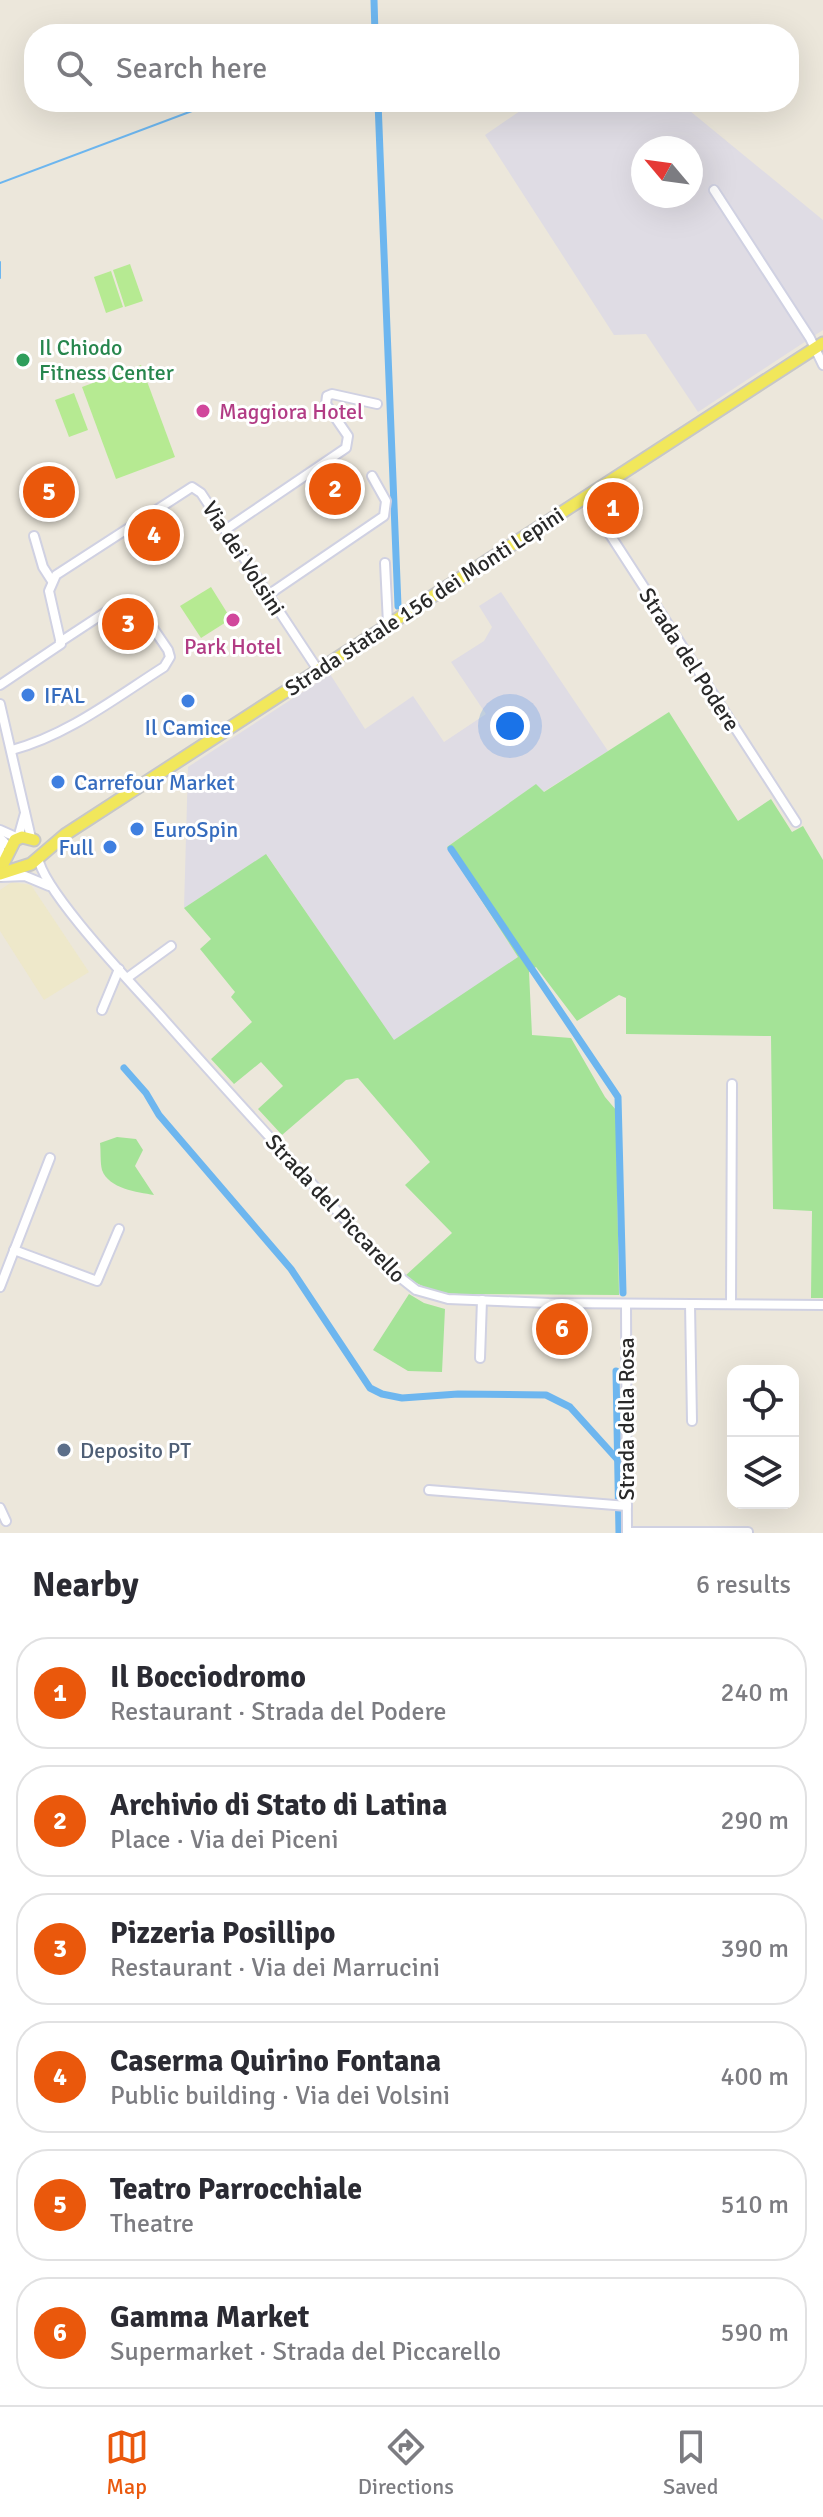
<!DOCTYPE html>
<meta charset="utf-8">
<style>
body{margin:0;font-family:Signika,sans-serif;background:#f7f7f7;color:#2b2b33}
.controls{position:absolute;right:24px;bottom:24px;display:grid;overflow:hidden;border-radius:16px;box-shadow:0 8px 32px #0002}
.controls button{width:72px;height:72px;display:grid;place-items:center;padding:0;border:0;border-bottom:2px solid #e1e1e2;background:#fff;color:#2b2b33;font:40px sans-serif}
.compass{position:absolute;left:631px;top:136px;width:72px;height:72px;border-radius:50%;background:#fff;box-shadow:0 8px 32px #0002;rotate:299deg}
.you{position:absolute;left:510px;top:726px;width:28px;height:28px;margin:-20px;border:6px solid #fff;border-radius:50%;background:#1a73e8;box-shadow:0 0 0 12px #1a73e833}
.badge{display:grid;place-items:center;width:52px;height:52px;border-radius:50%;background:#ea580c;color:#fff;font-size:26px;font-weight:700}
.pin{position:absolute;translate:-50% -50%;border:4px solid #fff;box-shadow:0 2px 8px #0006}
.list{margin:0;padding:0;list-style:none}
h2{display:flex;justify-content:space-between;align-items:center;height:104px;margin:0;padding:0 32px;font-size:34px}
h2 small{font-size:26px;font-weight:400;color:#7c7c81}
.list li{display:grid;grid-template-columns:52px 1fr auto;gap:24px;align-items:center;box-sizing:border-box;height:112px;margin:0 16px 16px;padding:0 16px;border:2px solid #e1e1e2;border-radius:32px}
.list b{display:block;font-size:30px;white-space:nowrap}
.list p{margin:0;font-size:26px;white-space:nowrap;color:#7c7c81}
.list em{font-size:26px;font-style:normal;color:#7c7c81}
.icon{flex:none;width:44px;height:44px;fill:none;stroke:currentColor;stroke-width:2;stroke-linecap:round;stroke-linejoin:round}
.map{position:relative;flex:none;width:823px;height:1533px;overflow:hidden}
.search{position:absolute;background:#fff;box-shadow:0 8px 32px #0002;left:24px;right:24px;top:24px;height:88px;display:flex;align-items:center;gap:20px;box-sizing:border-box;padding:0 28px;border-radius:32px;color:#7c7c81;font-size:30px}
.sheet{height:872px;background:#fff}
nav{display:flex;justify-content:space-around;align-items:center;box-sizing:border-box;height:112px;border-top:2px solid #e1e1e2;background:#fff;font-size:22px;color:#7c7c81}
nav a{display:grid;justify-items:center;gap:4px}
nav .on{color:#ea580c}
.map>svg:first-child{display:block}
</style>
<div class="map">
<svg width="823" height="1533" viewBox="0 0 823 1533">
<rect width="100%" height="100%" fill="#ece7db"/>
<g fill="#dfdce4" fill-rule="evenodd">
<path d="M533 102H679L823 220V330L698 412 646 334 614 335 485 135ZM643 148H691V196H643Z"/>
<path d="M501 592 608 751 543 792 535 785 447 847 519 957 394 1041 267 855 184 908 188 767 330 674 365 729 413 696 444 742 486 714 451 662 484 641 492 627 479 606Z"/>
</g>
<path fill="#eee8ca" d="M12 882 31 885 89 972 44 1000 0 931V890Z"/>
<g fill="#a4e397">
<path d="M669 712 738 821 771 799 792 832 803 826 823 860V1298H811L812 1211 773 1209 771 1036 626 1034V998L619 995 577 1021 536 967 529 972 532 1035 571 1038 605 1097 616 1110 619 1295 459 1294C437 1293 423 1288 405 1276L452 1233 405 1185 430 1162 358 1078 346 1080 282 1135 258 1109 283 1086 261 1062 234 1084 211 1059 252 1022 231 997 235 992 200 949 211 939 184 908 266 854 394 1040 518 957 447 847 536 784 544 792Z"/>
<path d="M117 1137 136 1139 143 1150 135 1166 154 1195C137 1192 109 1189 102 1170 100 1162 101 1151 100 1143Z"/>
<path d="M409 1294 424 1303 445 1309 442 1372 408 1371 373 1350Z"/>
</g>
<g fill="#b6ea92">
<path d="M130 264 143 301 125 307 113 270Z"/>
<path d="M111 271 123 307 106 313 94 277Z"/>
<path d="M141 365 175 457 116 479 82 387Z"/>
<path d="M74 393 88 430 69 437 55 400Z"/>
<path d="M211 587 231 619 201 638 180 606Z"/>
</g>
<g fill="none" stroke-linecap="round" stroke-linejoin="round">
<g stroke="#6db6ef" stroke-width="2">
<path d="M0 183 216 102"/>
<path d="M0 262V278"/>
</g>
<g stroke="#6db6ef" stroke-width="7">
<path d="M374 0 375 34"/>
<path d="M378 102 398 606"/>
<path d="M451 849 618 1097 623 1293"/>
<path d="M124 1068 146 1093 159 1115 291 1269 370 1388 382 1394 402 1398 458 1394 546 1395 570 1407 617 1459"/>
<path d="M616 1371 619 1533"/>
</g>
<g stroke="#d0d1e2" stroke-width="12">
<g id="minor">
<path d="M714 190 810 338 823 365"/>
<path d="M585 496 796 822"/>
<path d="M225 530 346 448 348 436 326 404 327 396 332 394 377 404"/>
<path d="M34 536 43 567 52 581"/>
<path d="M385 563 388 624"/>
<path d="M268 595 384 516 386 501 372 476"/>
<path d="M0 685 61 644 49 591 56 575 192 487 201 493 318 670"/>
<path d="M0 704 31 838"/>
<path d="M12 750C68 735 115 698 164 667L170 657 168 650 138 606 130 600 121 602 60 642"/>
<path d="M0 830 18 838 25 813"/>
<path d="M0 838 11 849"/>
<path d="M0 846V855"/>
<path d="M38 857C42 890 133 985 159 1014 236 1101 314 1186 392 1271L416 1290 448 1299 549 1303 823 1305"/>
<path d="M1 877 25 876 49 886"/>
<path d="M127 978 171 946"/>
<path d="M102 1010 119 969"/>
<path d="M14 1250 97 1281 119 1229"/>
<path d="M0 1287 50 1158"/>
<path d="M626 1304 627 1533"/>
<path d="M690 1304 692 1421"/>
<path d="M731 1304 732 1084"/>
<path d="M480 1358 482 1300"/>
<path d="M429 1490 627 1506"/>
<path d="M0 1508 6 1521"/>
<path d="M627 1532H748"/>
</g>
</g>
<g stroke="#c7c7c7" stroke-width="15">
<g id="major">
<path d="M0 870 15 840 22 837 34 840"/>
<path d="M0 874 31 864 66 834 823 343"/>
</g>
</g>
<use href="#minor" stroke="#fff" stroke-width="8"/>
<use href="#major" stroke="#f1e75b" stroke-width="11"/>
</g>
<circle fill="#2e9e5b" stroke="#fff" stroke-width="3" cx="23" cy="360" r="8"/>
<g fill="#d1479c" stroke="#fff" stroke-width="3">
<circle cx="203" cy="411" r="8"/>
<circle cx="233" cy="620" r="8"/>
</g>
<g fill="#3f7fe0" stroke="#fff" stroke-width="3">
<circle cx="28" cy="695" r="8"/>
<circle cx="188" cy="701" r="8"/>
<circle cx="58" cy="782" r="8"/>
<circle cx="137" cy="829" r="8"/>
<circle cx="110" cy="847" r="8"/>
</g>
<circle fill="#5c6f8a" stroke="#fff" stroke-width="3" cx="64" cy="1450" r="8"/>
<g text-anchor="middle" stroke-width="6" stroke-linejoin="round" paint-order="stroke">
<g font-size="22" fill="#27864d" stroke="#fff" text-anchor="start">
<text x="39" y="355">Il Chiodo<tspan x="39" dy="25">Fitness Center</tspan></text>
</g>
<g font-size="22" fill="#b23c85" stroke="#fff" text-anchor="start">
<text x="219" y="419">Maggiora Hotel</text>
<text x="233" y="654" text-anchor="middle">Park Hotel</text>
</g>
<g font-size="22" fill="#292929" stroke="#fff">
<text transform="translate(244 558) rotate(57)" y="8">Via dei Volsini</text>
<text transform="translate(424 601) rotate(-33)" y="8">Strada statale 156 dei Monti Lepini</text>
<text transform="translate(690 659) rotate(57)" y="8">Strada del Podere</text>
<text transform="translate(336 1208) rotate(47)" y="8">Strada del Piccarello</text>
<text transform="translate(626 1419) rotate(-90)" y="8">Strada della Rosa</text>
</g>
<g font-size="22" fill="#366cbe" stroke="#fff" text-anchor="start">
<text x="44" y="703">IFAL</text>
<text x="188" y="735" text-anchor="middle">Il Camice</text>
<text x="74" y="790">Carrefour Market</text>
<text x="153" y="837">EuroSpin</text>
<text x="94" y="855" text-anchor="end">Full</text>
</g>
<g font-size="22" fill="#4e5e75" stroke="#fff" text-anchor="start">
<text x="80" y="1458">Deposito PT</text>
</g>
</g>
</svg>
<div class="controls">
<button><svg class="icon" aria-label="locate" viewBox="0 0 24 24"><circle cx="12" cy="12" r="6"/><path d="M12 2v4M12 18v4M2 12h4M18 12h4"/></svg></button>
<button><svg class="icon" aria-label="layers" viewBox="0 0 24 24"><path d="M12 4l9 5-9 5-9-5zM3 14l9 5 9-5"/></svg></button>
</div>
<svg class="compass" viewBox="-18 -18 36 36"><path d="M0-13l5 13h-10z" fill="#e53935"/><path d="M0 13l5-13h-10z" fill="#7c7c81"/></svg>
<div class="you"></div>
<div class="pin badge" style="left:613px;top:508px">1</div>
<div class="pin badge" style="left:335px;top:489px">2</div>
<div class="pin badge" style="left:128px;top:624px">3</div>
<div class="pin badge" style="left:154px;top:535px">4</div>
<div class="pin badge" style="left:49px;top:492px">5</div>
<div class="pin badge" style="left:562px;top:1329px">6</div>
<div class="search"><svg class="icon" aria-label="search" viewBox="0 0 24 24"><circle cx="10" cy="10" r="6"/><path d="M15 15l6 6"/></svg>Search here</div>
</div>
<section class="sheet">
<h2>Nearby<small>6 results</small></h2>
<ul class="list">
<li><span class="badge">1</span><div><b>Il Bocciodromo</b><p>Restaurant · Strada del Podere</p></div><em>240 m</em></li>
<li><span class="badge">2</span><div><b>Archivio di Stato di Latina</b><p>Place · Via dei Piceni</p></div><em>290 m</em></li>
<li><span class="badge">3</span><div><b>Pizzeria Posillipo</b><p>Restaurant · Via dei Marrucini</p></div><em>390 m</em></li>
<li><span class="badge">4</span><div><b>Caserma Quirino Fontana</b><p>Public building · Via dei Volsini</p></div><em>400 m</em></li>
<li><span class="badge">5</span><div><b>Teatro Parrocchiale</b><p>Theatre</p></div><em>510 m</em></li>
<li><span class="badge">6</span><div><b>Gamma Market</b><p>Supermarket · Strada del Piccarello</p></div><em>590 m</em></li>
</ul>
</section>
<nav>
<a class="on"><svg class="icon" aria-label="map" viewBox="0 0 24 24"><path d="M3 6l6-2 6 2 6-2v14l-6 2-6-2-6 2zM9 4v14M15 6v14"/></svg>Map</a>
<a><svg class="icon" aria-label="directions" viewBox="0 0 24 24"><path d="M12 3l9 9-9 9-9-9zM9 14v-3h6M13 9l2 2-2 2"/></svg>Directions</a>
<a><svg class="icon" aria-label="saved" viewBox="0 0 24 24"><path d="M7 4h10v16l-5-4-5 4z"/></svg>Saved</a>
</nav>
